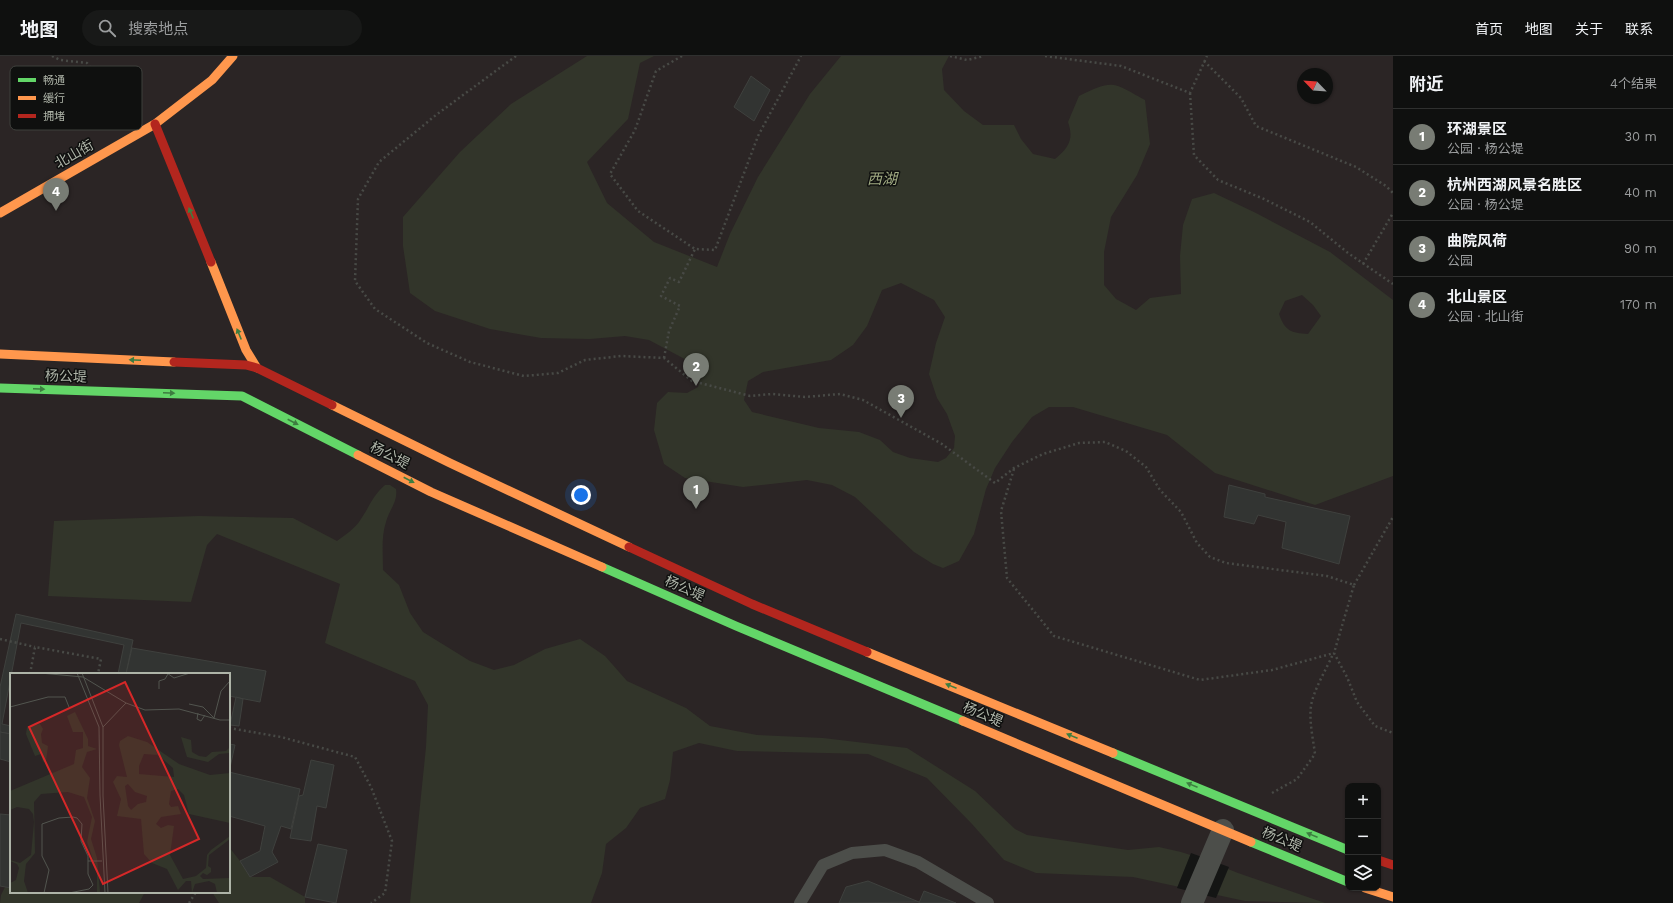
<!DOCTYPE html>
<html lang="zh">
<meta charset="utf-8">
<style>
body{margin:0;font-family:"Work Sans","Noto Sans SC",sans-serif;background:#181918;color:#f1f3f6}
.controls{position:absolute;right:12px;bottom:12px;display:grid;overflow:hidden;border-radius:8px;box-shadow:0 1px 3px #0004}
.controls button{width:36px;height:36px;display:grid;place-items:center;padding:0;border:0;border-bottom:1px solid #2f302f;background:#0f100f;color:#f1f3f6;font:20px sans-serif}
.compass{position:absolute;left:1297px;top:12px;width:36px;height:36px;border-radius:50%;background:#0f100f;box-shadow:0 1px 3px #0004;rotate:295deg}
.you{position:absolute;left:581px;top:439px;width:14px;height:14px;margin:-10px;border:3px solid #fff;border-radius:50%;background:#1a73e8;box-shadow:0 0 0 6px #1a73e833}
.badge{display:grid;place-items:center;width:26px;height:26px;border-radius:50%;background:#787c74;color:#fff;font-size:13px;font-weight:700}
.pin{position:absolute;translate:-50% -33px;filter:drop-shadow(0 1px 2px #0008)}
.pin::after{content:'';position:absolute;top:21px;width:14px;height:12px;background:inherit;clip-path:polygon(0 0,100% 0,50% 100%)}
.list{margin:0;padding:0;list-style:none}
h2{display:flex;justify-content:space-between;align-items:center;height:52px;margin:0;padding:0 16px;font-size:17px}
h2 small{font-size:13px;font-weight:400;color:#9b9d9e}
.list li{display:grid;grid-template-columns:26px 1fr auto;gap:12px;align-items:center;box-sizing:border-box;height:56px;padding:0 16px;border-top:1px solid #2f302f}
.list b{display:block;font-size:15px;white-space:nowrap}
.list p{margin:0;font-size:13px;white-space:nowrap;color:#9b9d9e}
.list em{font-size:13px;font-style:normal;color:#9b9d9e}
.icon{flex:none;width:22px;height:22px;fill:none;stroke:currentColor;stroke-width:2;stroke-linecap:round;stroke-linejoin:round}
.map{position:relative;flex:none;width:1393px;height:847px;overflow:hidden}
header{display:flex;align-items:center;gap:24px;box-sizing:border-box;height:56px;padding:0 20px;background:#0f100f;border-bottom:1px solid #2f302f}
header strong{font-size:19px}
nav{display:flex;gap:22px;margin-inline-start:auto;font-size:14px}
.search{width:280px;height:36px;background:#181918;display:flex;align-items:center;gap:10px;box-sizing:border-box;padding:0 14px;border-radius:22px;color:#9b9d9e;font-size:15px}
main{display:flex}
aside{flex:1;background:#0f100f}
.map>svg:first-child{display:block}
</style>
<header>
<strong>地图</strong>
<div class="search"><svg class="icon" aria-label="search" viewBox="0 0 24 24"><circle cx="10" cy="10" r="6"/><path d="M15 15l6 6"/></svg>搜索地点</div>
<nav><a>首页</a><a>地图</a><a>关于</a><a>联系</a></nav>
</header>
<main>
<div class="map">
<svg width="1393" height="847" viewBox="0 0 1393 847">
<rect width="100%" height="100%" fill="#141514"/>
<path fill="#2b2525" fill-rule="evenodd" d="M0 0H1393V847H0ZM1303 18H1327V42H1303ZM11 618H229V836H11ZM1348 730H1378V832H1348Z"/>
<g fill="#32352a" fill-rule="evenodd">
<path d="M587 0H654L640 7 628 63 587 106 607 147 654 186 717 211 730 178 758 121 810 38 841 0H949L942 13 944 34 964 55 983 69H1014L1021 83 1033 98 1055 103C1069 92 1074 83 1068 66L1079 40C1114 23 1112 26 1145 44L1150 88 1137 119 1111 161 1104 196V229L1116 243 1136 254 1150 242 1181 238 1180 200 1183 169 1192 143 1214 137 1256 157 1330 196 1393 244V420L1315 449 1215 417 1167 379 1073 351H1049L1032 361 1012 386 995 412 986 433 974 478 959 505 943 512 933 508 914 496 855 441 832 429 807 424 743 431 685 422 664 408 654 374 657 347 668 336 687 337 698 331 701 320 694 308 649 284 625 280 590 283 541 282 490 273 435 255 410 237 403 190V161L460 96 511 48ZM901 227 934 244 945 261 936 287 929 318 937 342 947 358 955 380 954 392 946 402 938 406 910 402 893 396 880 384 859 376 819 372 752 356 744 344 748 325 763 316 831 304 853 289 867 270 882 234ZM1302 239 1313 249 1321 260 1308 278C1291 277 1285 275 1279 258L1285 245Z"/>
<path d="M385 429H390L396 433C398 446 389 454 386 466 381 481 383 498 383 514L399 529 410 557 423 576 470 605 494 614 514 609 545 593 580 583 605 600 627 625 686 652 710 670 757 679 823 682 907 692 975 735 1015 773 1027 779 1128 794 1159 791 1181 796 1203 803 1238 817 1325 847 1245 845 1133 821 1036 817 1004 804 972 768 927 722 868 698 737 695 699 687 673 696 670 724 665 743 640 752 626 772 606 788 602 817 591 847H410L426 691 428 649 415 625 325 587 340 528 217 478 207 489 191 546 48 540 54 465 199 460 293 462 337 485C345 479 354 473 359 466 369 452 372 440 385 429Z"/>
<path d="M229 791 240 805 250 821H270L305 841V847H219L212 836H229Z"/>
<path d="M5 831 11 832V836H145L139 847H0L1 839Z"/>
</g>
<path fill="#141514" d="M1191 797 1229 811 1216 842 1177 832Z"/>
<g fill="#323432" stroke="#3f413e">
<path d="M751 20 770 34 754 65 734 51Z"/>
<path d="M1229 429 1265 438V441L1350 460 1339 508 1282 492 1286 466 1258 459 1254 468 1224 461Z"/>
<path d="M16 558 133 584 126 618H118L124 589 21 567 2 668 11 670V678L0 676V631Z"/>
<path d="M132 592 266 615 260 646 229 640V618H126Z"/>
<path d="M236 641 243 643 239 670 230 669Z"/>
<path d="M0 676 11 678V706L0 703Z"/>
<path d="M229 688 235 689 229 716Z"/>
<path d="M311 704 334 709 326 752 317 750 311 785 290 782 299 740 303 739Z"/>
<path d="M229 716 300 733 291 773 281 770 272 796 278 806 250 821 240 805 260 795 265 770 229 760Z"/>
<path d="M0 758 11 759V832L0 830Z"/>
<path d="M318 788 347 794 336 847 305 841Z"/>
<path d="M868 825 919 846 839 847 846 831Z"/>
<path d="M924 835 956 847H919Z"/>
</g>
<g fill="none" stroke-linecap="round" stroke-linejoin="round">
<g stroke="#484a46" stroke-width="2.5" stroke-dasharray="2 3" stroke-linecap="butt">
<path d="M52 0 60 4 87 7C99 25 111 43 127 58"/>
<path d="M516 0 436 59 379 106 358 143 355 225 375 253 427 287 470 306 524 320 558 317 585 304 621 300 664 302 692 325 750 340 772 338 805 341 840 338 863 344 942 388 995 427 1014 412 1043 398 1079 387 1105 386 1126 395 1146 411 1160 434 1181 456 1197 487 1210 501 1226 507 1327 520 1354 529 1334 597 1347 621 1357 646 1375 670 1393 677"/>
<path d="M682 0 656 15 635 74 610 118 638 155 695 193 715 194 758 80 801 0"/>
<path d="M950 0 967 4 984 0"/>
<path d="M1045 0 1121 10 1190 37 1207 0"/>
<path d="M1204 5 1241 42 1256 70 1356 111 1386 130 1393 137"/>
<path d="M1190 37 1194 99 1218 124 1264 143 1310 166 1348 197 1393 228"/>
<path d="M1363 208 1393 157"/>
<path d="M664 302 669 275 680 250 661 240 670 222 679 226 695 193"/>
<path d="M1014 413 1001 455 1007 522 1054 580 1200 624 1272 614 1334 597"/>
<path d="M1354 529 1393 461"/>
<path d="M0 583 35 591"/>
<path d="M30 618 35 591 101 603 98 618"/>
<path d="M229 672 281 681 355 701 371 731 392 785 385 837 371 847"/>
<path d="M1272 737 1297 723 1315 698C1313 682 1309 666 1311 650 1313 635 1327 612 1333 598"/>
<path d="M189 847 196 836"/>
</g>
<path stroke="#4c4e4a" stroke-width="12" d="M800 847 823 809 852 797 885 794 918 806 988 847"/>
<path stroke="#4c4e4a" stroke-width="22" d="M1192 847 1223 774"/>
<g stroke="#63d668" stroke-width="9">
<path d="M0 332 242 340 358 399"/>
<path d="M602 511 736 570 963 665"/>
<path d="M1113 697 1348 794"/>
<path d="M1251 786 1348 826"/>
</g>
<g stroke="#ff974d" stroke-width="9">
<path d="M0 157 155 68 212 24 233 0"/>
<path d="M211 206 246 294 257 312"/>
<path d="M0 298 174 306"/>
<path d="M332 349 450 407 629 491"/>
<path d="M358 399 431 436 602 511"/>
<path d="M867 596 1113 697"/>
<path d="M963 665 1251 786"/>
<path d="M1365 832 1393 841"/>
</g>
<g stroke="#b3261e" stroke-width="9">
<path d="M155 68 211 206"/>
<path d="M174 306 246 309 257 312 332 349"/>
<path d="M629 491 752 548 867 596"/>
<path d="M1378 804 1393 809"/>
</g>
</g>
<defs><path id="oneway-solid" d="M-6-.8H1V-3.2L6.5 0L1 3.2V.8H-6Z"/></defs>
<g fill="#3d7d40">
<use href="#oneway-solid" transform="translate(191 157) rotate(-112)"/>
<use href="#oneway-solid" transform="translate(239 278) rotate(-112)"/>
<use href="#oneway-solid" transform="translate(135 304) rotate(-178)"/>
<use href="#oneway-solid" transform="translate(39 333) rotate(2)"/>
<use href="#oneway-solid" transform="translate(169 337) rotate(2)"/>
<use href="#oneway-solid" transform="translate(293 366) rotate(27)"/>
<use href="#oneway-solid" transform="translate(409 424) rotate(27)"/>
<use href="#oneway-solid" transform="translate(951 630) rotate(-158)"/>
<use href="#oneway-solid" transform="translate(1072 680) rotate(-158)"/>
<use href="#oneway-solid" transform="translate(1192 729) rotate(-158)"/>
<use href="#oneway-solid" transform="translate(1312 779) rotate(-158)"/>
</g>
<g text-anchor="middle" stroke-width="3" stroke-linejoin="round" paint-order="stroke">
<g font-size="14" fill="#aeb4a8" stroke="#0f100f">
<text transform="translate(74 98) rotate(-30)" y="5">北山街</text>
<text transform="translate(66 320) rotate(2)" y="5">杨公堤</text>
<text transform="translate(390 399) rotate(27)" y="5">杨公堤</text>
<text transform="translate(685 532) rotate(24)" y="5">杨公堤</text>
<text transform="translate(983 658) rotate(23)" y="5">杨公堤</text>
<text transform="translate(1282 783) rotate(23)" y="5">杨公堤</text>
</g>
<g font-size="15" font-style="italic" fill="#a1ab83" stroke="#0f100f">
<text x="882" y="128">西湖</text>
</g>
</g>
<g transform="translate(10 617)">
<rect width="220" height="220" fill="#141514"/>
<path d="M0 0H220V220H0Z" fill="#2b2525"/>
<path d="M65 39 78 66V73L87 76 77 79 72 94 80 105 77 125 85 148 81 166 87 185 90 219 87 220V198L77 169 82 144 74 124 58 119 31 121 24 129 25 180 16 191 14 208 18 220H0V210L6 207 9 195 7 191 0 188V187L10 190 21 182 24 149 23 141 19 136 7 134 0 137V118L64 91 66 77 73 75V59H63L57 43ZM30 51 33 56 31 61 32 70 38 73 36 88 33 89 31 81 25 83 16 61 17 54ZM118 63 137 69 169 91 200 102 220 100V150L179 141 174 122 168 116 161 118 159 131 161 134 168 133 171 141 151 144 146 151 151 155 158 152 164 153 160 182 173 206 186 203 196 195 197 182 201 177 220 163V166L199 182 198 193 201 195V199L197 202 193 200 190 203 193 206 220 205V220H207L205 211 199 208 185 211 182 220 181 208H176L168 217 157 196 142 190 134 181 131 146 107 143 111 126 103 109 107 103 117 104 109 72 110 68ZM134 81 148 82 163 95 164 104 129 101V93ZM118 111 125 119 137 123 136 129 128 131 121 137 118 133 115 113ZM171 64 181 67 182 79 189 83 196 84 202 79 216 78 220 74V80L209 81 198 89 177 84Z" fill="#32352a" fill-rule="evenodd"/>
<path fill="none" stroke="#52554f" stroke-width="1" d="M30 0 73 4 116 30 135 37 169 36 210 47H220M67 0 89 54 90 122 95 220M72 0 93 54V123L98 220M157 0 164 5 180 0M149 16V8L155 6 158 1M179 31 193 34 204 45M0 34 38 24H55L59 34M188 40 187 46 191 48 195 42M204 45 211 18 220 8M93 54 116 30M78 188H92M34 220 39 197 32 183V151L49 145 63 144 67 145 72 151 71 168 78 183V201L83 212 79 216 59 220"/>
<path fill="#d62828" fill-opacity="0.15" stroke="#d62828" stroke-width="2" d="M115 9 189 166 93 211 19 54Z"/>
<rect width="220" height="220" fill="none" stroke="#aeb4a8" stroke-width="2"/>
</g>
<rect x="10" y="10" width="132" height="64" rx="6" fill="#0f100f" stroke="#3f413d" stroke-width="1"/>
<rect x="18" y="22" width="18" height="4" fill="#63d668"/>
<rect x="18" y="40" width="18" height="4" fill="#ff974d"/>
<rect x="18" y="58" width="18" height="4" fill="#b3261e"/>
<g font-size="11" fill="#aeb4a8">
<text x="43" y="28">畅通</text>
<text x="43" y="46">缓行</text>
<text x="43" y="64">拥堵</text>
</g>
</svg>
<div class="controls">
<button>+</button>
<button>−</button>
<button><svg class="icon" aria-label="layers" viewBox="0 0 24 24"><path d="M12 4l9 5-9 5-9-5zM3 14l9 5 9-5"/></svg></button>
</div>
<svg class="compass" viewBox="-18 -18 36 36"><path d="M0-13l5 13h-10z" fill="#e53935"/><path d="M0 13l5-13h-10z" fill="#9b9d9e"/></svg>
<div class="you"></div>
<div class="pin badge" style="left:696px;top:453px">1</div>
<div class="pin badge" style="left:696px;top:330px">2</div>
<div class="pin badge" style="left:901px;top:362px">3</div>
<div class="pin badge" style="left:56px;top:155px">4</div>
</div>
<aside>
<h2>附近<small>4个结果</small></h2>
<ul class="list">
<li><span class="badge">1</span><div><b>环湖景区</b><p>公园 · 杨公堤</p></div><em>30 m</em></li>
<li><span class="badge">2</span><div><b>杭州西湖风景名胜区</b><p>公园 · 杨公堤</p></div><em>40 m</em></li>
<li><span class="badge">3</span><div><b>曲院风荷</b><p>公园</p></div><em>90 m</em></li>
<li><span class="badge">4</span><div><b>北山景区</b><p>公园 · 北山街</p></div><em>170 m</em></li>
</ul>
</aside>
</main>
